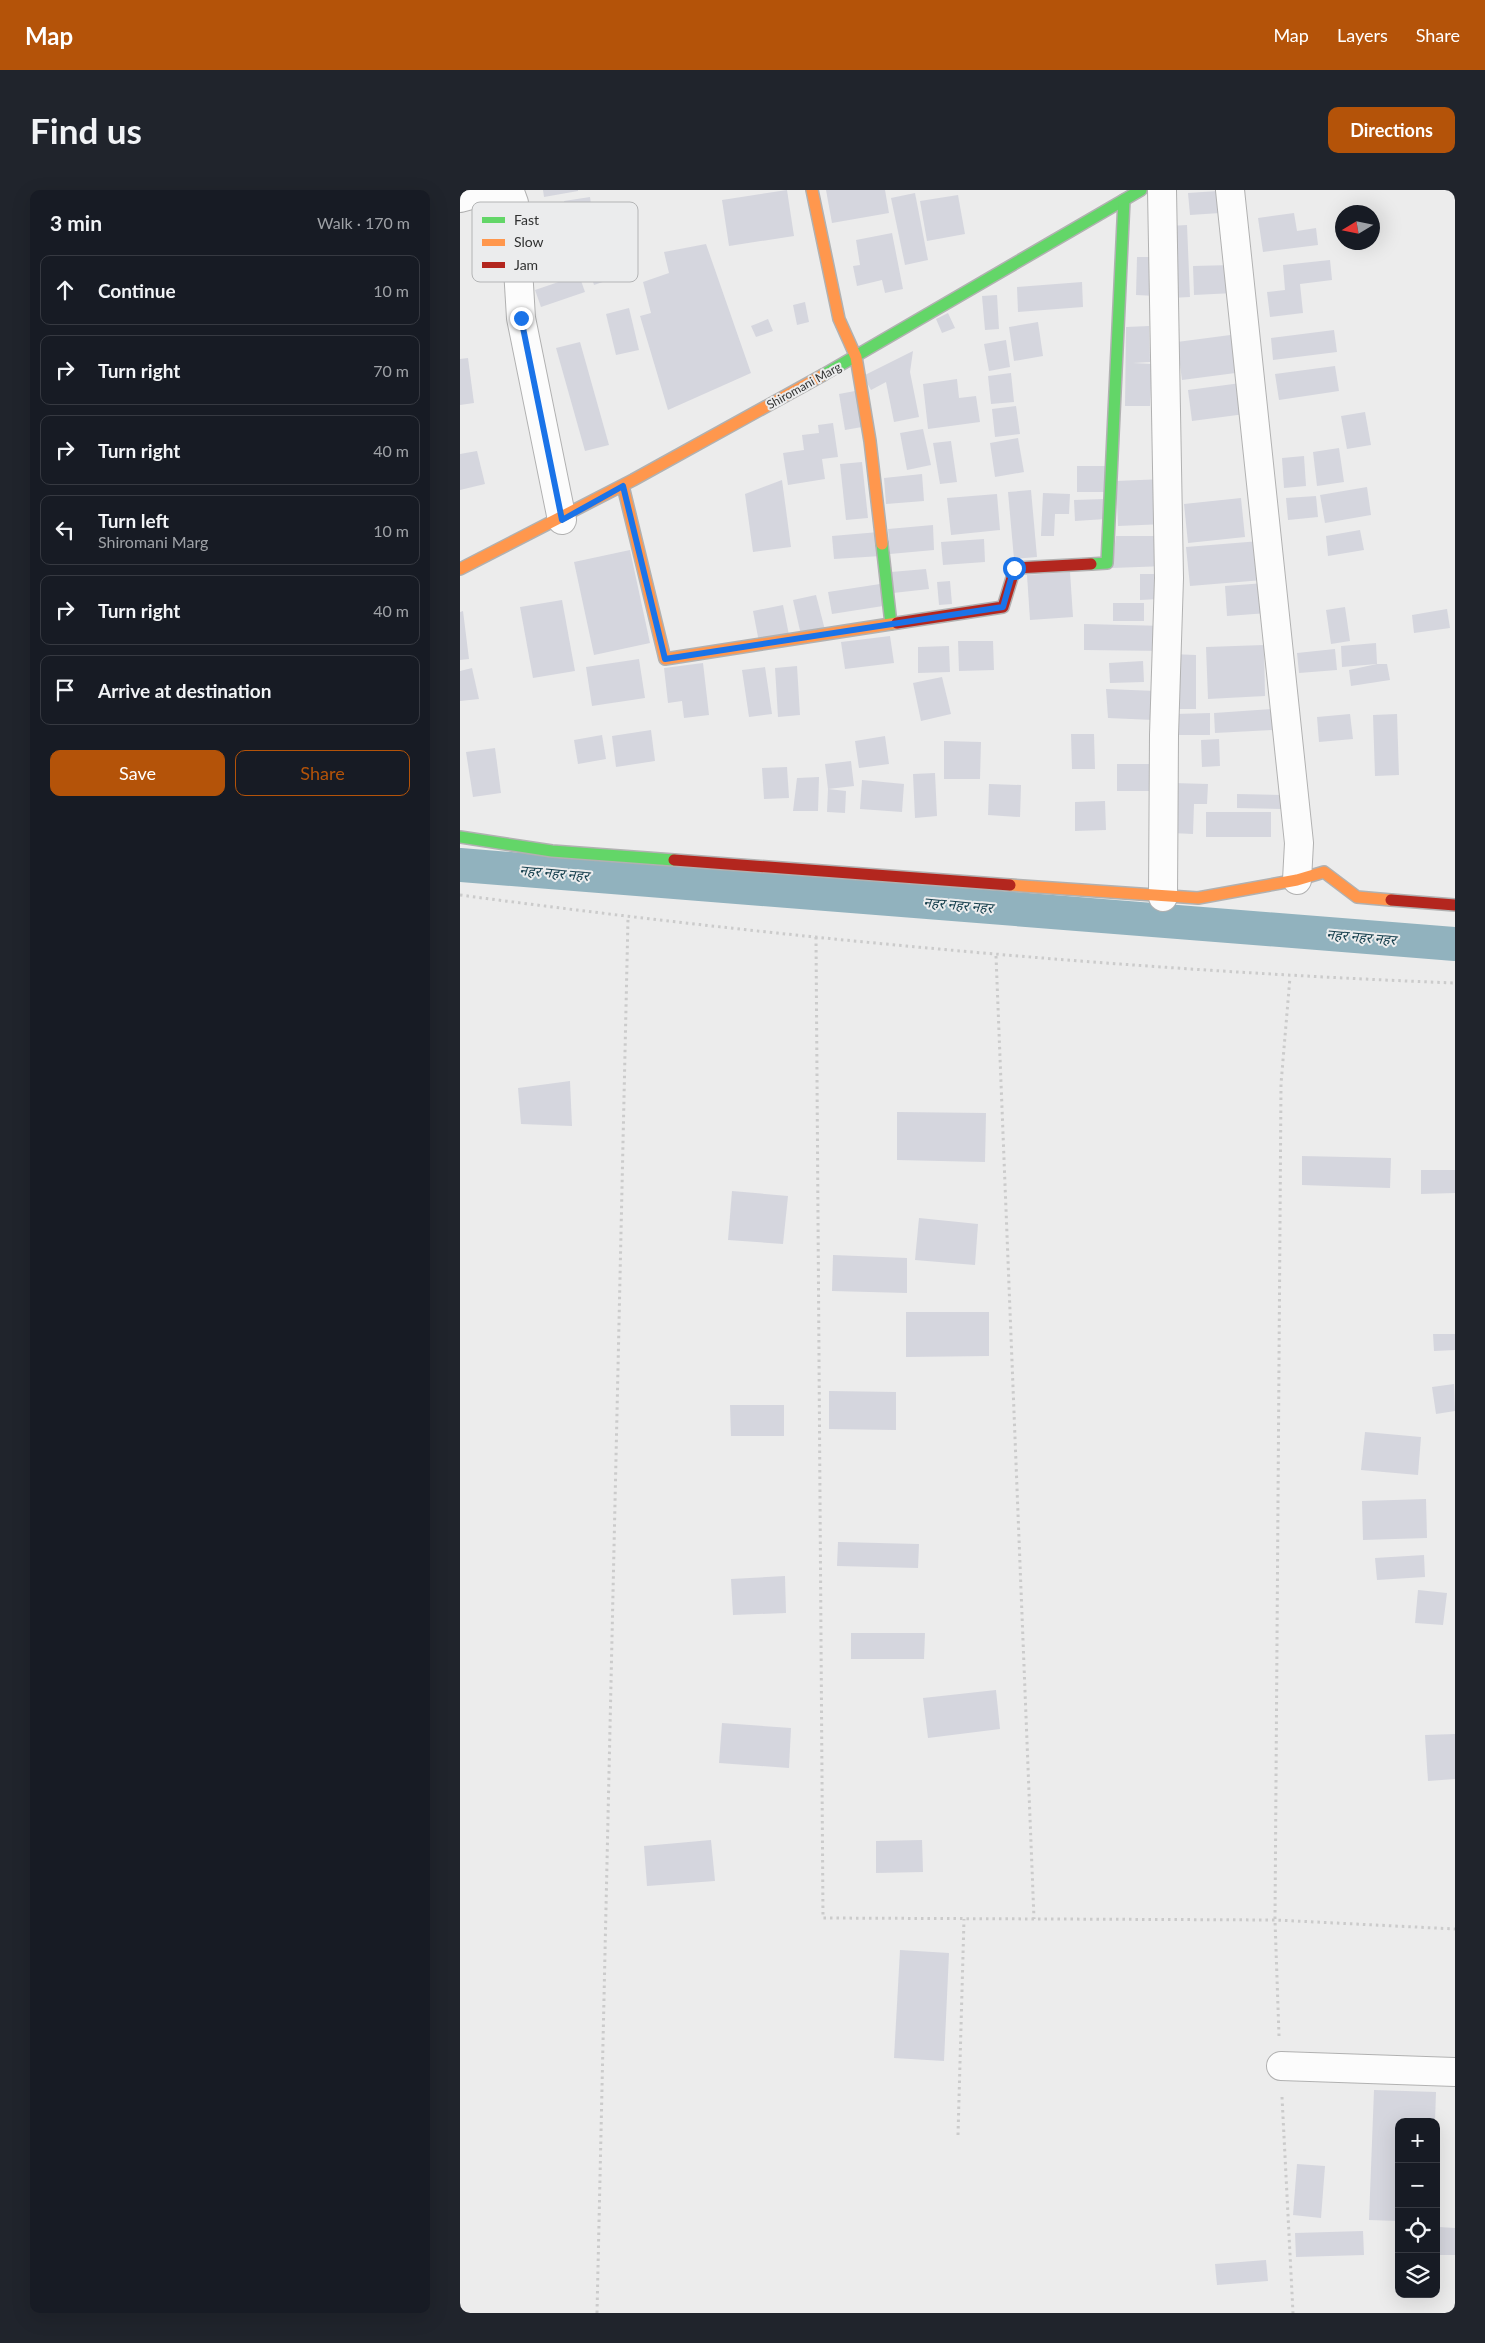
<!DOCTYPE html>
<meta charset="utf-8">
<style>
body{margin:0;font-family:Lato,"Noto Sans Devanagari",sans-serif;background:#20242c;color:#f1f3f6}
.controls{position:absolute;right:15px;bottom:15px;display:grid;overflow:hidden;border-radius:10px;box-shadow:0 5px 20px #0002}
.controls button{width:45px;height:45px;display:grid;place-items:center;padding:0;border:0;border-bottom:1px solid #363941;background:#171b24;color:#f1f3f6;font:25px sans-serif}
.compass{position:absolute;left:875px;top:15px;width:45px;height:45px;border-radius:50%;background:#171b24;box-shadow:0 5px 20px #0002;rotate:260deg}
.stop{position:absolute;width:15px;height:15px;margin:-11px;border:4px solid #1a73e8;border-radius:50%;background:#fff}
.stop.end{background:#1a73e8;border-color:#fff;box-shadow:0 1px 5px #0008}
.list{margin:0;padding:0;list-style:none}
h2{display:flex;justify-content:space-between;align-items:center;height:65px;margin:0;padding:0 20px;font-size:21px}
h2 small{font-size:16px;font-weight:400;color:#9ea1a6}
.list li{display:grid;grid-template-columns:32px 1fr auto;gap:15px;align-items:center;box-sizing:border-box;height:70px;margin:0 10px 10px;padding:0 10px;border:1px solid #363941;border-radius:10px}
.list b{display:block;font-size:19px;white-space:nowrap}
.list p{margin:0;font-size:16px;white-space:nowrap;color:#9ea1a6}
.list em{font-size:16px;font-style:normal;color:#9ea1a6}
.actions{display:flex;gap:10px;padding:15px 20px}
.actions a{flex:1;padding:11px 0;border:1px solid #b45309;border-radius:10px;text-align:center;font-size:18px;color:#b45309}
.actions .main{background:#b45309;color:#fff}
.icon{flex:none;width:28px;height:28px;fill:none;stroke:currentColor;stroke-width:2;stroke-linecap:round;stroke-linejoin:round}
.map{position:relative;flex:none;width:995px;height:2123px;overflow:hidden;border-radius:10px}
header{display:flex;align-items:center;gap:30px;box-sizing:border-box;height:70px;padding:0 25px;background:#b45309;color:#fff}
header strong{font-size:24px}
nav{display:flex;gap:28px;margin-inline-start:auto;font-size:18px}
.intro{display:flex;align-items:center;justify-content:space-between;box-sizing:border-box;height:120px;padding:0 30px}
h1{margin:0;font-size:35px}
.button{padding:12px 22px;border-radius:10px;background:#b45309;color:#fff;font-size:18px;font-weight:700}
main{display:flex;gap:30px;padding:0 30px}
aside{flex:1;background:#171b24;border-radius:10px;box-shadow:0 5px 20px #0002}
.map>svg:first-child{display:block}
</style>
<header>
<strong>Map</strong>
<nav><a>Map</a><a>Layers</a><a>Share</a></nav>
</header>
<div class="intro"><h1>Find us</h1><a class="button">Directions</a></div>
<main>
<aside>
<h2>3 min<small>Walk · 170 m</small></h2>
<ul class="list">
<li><svg class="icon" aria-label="ahead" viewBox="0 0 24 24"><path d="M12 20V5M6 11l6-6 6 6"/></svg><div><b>Continue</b></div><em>10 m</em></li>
<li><svg class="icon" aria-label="right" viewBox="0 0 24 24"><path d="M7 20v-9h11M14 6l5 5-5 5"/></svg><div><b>Turn right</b></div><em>70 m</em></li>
<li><svg class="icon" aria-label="right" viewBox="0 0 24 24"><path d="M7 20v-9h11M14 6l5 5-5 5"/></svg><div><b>Turn right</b></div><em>40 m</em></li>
<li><svg class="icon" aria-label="left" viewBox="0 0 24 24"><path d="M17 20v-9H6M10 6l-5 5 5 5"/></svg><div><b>Turn left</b><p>Shiromani Marg</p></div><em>10 m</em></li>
<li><svg class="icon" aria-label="right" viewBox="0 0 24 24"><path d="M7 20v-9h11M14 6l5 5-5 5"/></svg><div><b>Turn right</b></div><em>40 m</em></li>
<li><svg class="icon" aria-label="arrive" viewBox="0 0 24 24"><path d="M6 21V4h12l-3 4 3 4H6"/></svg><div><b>Arrive at destination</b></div></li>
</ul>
<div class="actions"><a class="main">Save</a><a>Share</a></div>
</aside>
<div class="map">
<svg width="995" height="2123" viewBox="0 0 995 2123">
<rect width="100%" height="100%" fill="#ececec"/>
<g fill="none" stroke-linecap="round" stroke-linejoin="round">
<path stroke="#91b2be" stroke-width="34" d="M0 675 995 754"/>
</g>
<g fill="#d5d6de">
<path d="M83 0H118V1L84 7Z"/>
<path d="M327 0 334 46 269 56 262 10Z"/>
<path d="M366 0H425L429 23 372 33Z"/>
<path d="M758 1 760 23 730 25 728 3Z"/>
<path d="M455 3 468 70 445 75 431 8Z"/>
<path d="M498 5 505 44 467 51 460 11Z"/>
<path d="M130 7 135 43 110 47 104 11Z"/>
<path d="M834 23 837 41 856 38 858 55 803 62 798 28Z"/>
<path d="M727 35 730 107 710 108 708 36Z"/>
<path d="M432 43 443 99 425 103 422 90 397 96 393 76 400 75 396 50Z"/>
<path d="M246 54 291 183 208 220 180 126 191 123 183 92 209 83 204 62Z"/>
<path d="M163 64 169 83 134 95 128 76Z"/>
<path d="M677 67H698L697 106 676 105Z"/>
<path d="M870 70 872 90 840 94 843 123 810 127 807 102 825 100 823 75Z"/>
<path d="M772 75 774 103 734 105 733 76Z"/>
<path d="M119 85 125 102 81 117 75 100Z"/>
<path d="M622 92 623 117 558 122 557 97Z"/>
<path d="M537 105 539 139 525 140 522 106Z"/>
<path d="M345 112 349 132 337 135 333 115Z"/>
<path d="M169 118 179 160 156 165 146 124Z"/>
<path d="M488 123 495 138 482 143 476 129Z"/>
<path d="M308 129 313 141 296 147 291 136Z"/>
<path d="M578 132 583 166 554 171 549 137Z"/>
<path d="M689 136 690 172 673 173 692 174 690 216H665L666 137Z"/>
<path d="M874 140 877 162 813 170 811 148Z"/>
<path d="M778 144 783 182 722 190 717 152Z"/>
<path d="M546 150 550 177 529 181 524 154Z"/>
<path d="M120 152 149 255 125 261 96 158Z"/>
<path d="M453 161 450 182 459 227 434 232 426 192 411 200 403 186Z"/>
<path d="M8 168 14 213 0 215V169Z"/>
<path d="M875 176 879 201 819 210 815 184Z"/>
<path d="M551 183 554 212 531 214 528 186Z"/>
<path d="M497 189 499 208 516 206 520 232 468 239 463 194Z"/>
<path d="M781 193 785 224 732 231 728 200Z"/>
<path d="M395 201 402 237 385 240 379 204Z"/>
<path d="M556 216 560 244 535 247 532 219Z"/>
<path d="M905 222 911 255 887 259 881 226Z"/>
<path d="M373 233 378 267 362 269 365 289 328 295 323 263 344 260 342 245 359 243 358 235Z"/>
<path d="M463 239 471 275 447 280 440 243Z"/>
<path d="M558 248 564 282 535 287 530 253Z"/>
<path d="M491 251 497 292 480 294 473 253Z"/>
<path d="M879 258 884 292 857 296 853 262Z"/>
<path d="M17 261 25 294 0 300V264Z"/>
<path d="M844 266 846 296 824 298 822 268Z"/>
<path d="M402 272 408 328 386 330 380 274Z"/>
<rect x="617" y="276" width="28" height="26"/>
<path d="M462 284 464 311 426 314 424 288Z"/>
<path d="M704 289 705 334 658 336 656 291Z"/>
<path d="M322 290 331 357 293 362 285 304Z"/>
<path d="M907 297 911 325 865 333 860 305Z"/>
<path d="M571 300 577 367 554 369 548 302Z"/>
<path d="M583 303 610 304 609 324H595L594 346H581Z"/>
<path d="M537 304 540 340 491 345 487 308Z"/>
<path d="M856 306 858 327 828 330 826 308Z"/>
<path d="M781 308 785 347 728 353 724 314Z"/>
<path d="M645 309 646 329 615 331 614 310Z"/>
<path d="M473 335 474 360 430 364 428 339Z"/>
<path d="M900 340 904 360 868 366 866 346Z"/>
<path d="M419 342 421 366 374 369 372 346Z"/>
<path d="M656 346H705L706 376 652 378Z"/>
<path d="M524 349 525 372 483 375 481 352Z"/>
<path d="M800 351 803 390 730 396 726 357Z"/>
<path d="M170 360 190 453 134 465 114 372Z"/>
<path d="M466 379 469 399 433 403 431 382Z"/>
<path d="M610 382 613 427 570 430 567 385Z"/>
<path d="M680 384H700V409L680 410Z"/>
<path d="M490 391 492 414 479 415 477 392Z"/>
<path d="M805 393 808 423 767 426 765 396Z"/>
<path d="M420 394 423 416 372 424 368 402Z"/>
<path d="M356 405 365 440 341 445 333 410Z"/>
<path d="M102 410 115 481 73 488 60 417Z"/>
<rect x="653" y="413" width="31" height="18"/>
<path d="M323 415 329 445 299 452 293 421Z"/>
<path d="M885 417 890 451 871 454 866 420Z"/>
<path d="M987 419 990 438 954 443 952 425Z"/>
<path d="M3 421 9 469 0 470V422Z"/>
<path d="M624 434 706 436V461L624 460Z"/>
<path d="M430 446 434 473 385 479 381 452Z"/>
<path d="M498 451H533L534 480 499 481Z"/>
<path d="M916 453 917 474H927L930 490 891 496 889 480 917 474 882 477 881 456Z"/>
<path d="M804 455 805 506 748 509 746 457Z"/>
<path d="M489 456 490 482 458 483V457Z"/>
<path d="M875 459 877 480 839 483 837 463Z"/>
<path d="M711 464 736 465V519H710Z"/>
<path d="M179 469 185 508 132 516 126 477Z"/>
<path d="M683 471 684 492 650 493 649 473Z"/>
<path d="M243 473 249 525 224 528 222 511 208 513 204 478Z"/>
<path d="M337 476 340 525 318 527 315 478Z"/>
<path d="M305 477 312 524 289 527 282 480Z"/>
<path d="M12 478 19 509 0 511V481Z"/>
<path d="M482 487 491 524 461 531 453 493Z"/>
<path d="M646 499 696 501 694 530 648 528Z"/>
<path d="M812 519 813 540 755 543 754 523Z"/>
<path d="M750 523V545H715V524Z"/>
<path d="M890 524 893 549 859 552 857 527Z"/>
<path d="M937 524 939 585 915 586 913 525Z"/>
<path d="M191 540 195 571 156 577 152 546Z"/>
<path d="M611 544H634L635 579H612Z"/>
<path d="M142 545 146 569 118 574 114 550Z"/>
<path d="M425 546 429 574 399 578 395 551Z"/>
<path d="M759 549 760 576 742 577 741 550Z"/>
<path d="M484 551 521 552 520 589H484Z"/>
<path d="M35 558 41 603 13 607 6 562Z"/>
<path d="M391 571 394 596 368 599 365 574Z"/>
<path d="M657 574H694L695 601H657Z"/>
<path d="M327 577 329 608 304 609 302 578Z"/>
<path d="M475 583 477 626 455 628 453 584Z"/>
<path d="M359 587 358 621H333L337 588Z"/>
<path d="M402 590 444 594 442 622 400 619Z"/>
<path d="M713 593 748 594 747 614H734L733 644 711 643Z"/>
<path d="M529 594 561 595 560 627 528 625Z"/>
<path d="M368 599 386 601 385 623 367 622Z"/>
<path d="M777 604 822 605V619L777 618Z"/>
<path d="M645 611 646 640 615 641V612Z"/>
<rect x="746" y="622" width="65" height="25"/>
<path d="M110 891 112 936 61 934 58 898Z"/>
<path d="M437 922 526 923 525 972 437 970Z"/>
<path d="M842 966 931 968 930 998 842 995Z"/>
<path d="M961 980H995V1003L961 1004Z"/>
<path d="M272 1001 328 1006 323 1054 268 1050Z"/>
<path d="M459 1028 518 1034 515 1075 455 1070Z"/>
<path d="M373 1065 447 1068V1103L372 1101Z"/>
<path d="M446 1122H529V1166L446 1167Z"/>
<path d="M973 1144H995V1160L974 1161Z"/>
<path d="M994 1194 995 1221 976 1224 972 1197Z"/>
<path d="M369 1201 436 1202V1240L369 1239Z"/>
<path d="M270 1215H324V1246H271Z"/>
<path d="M905 1242 961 1247 958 1285 901 1280Z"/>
<path d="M966 1309 967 1348 903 1350 902 1311Z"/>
<path d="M378 1352 459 1354 458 1378 377 1376Z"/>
<path d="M964 1365 965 1387 917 1390 915 1368Z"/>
<path d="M325 1386 326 1423 273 1425 271 1389Z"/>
<path d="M958 1400 987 1403 983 1435 955 1433Z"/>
<path d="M391 1443H465L464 1469H391Z"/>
<path d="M536 1500 540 1539 468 1548 463 1508Z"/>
<path d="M262 1533 331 1538 329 1578 259 1573Z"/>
<path d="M995 1544V1589L968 1591 965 1545Z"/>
<path d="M251 1650 255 1691 187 1696 184 1656Z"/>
<path d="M462 1650 463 1682 416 1683V1651Z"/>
<path d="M440 1760 489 1763 484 1871 434 1868Z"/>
<path d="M914 1900 976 1902 975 1932H939V2031L909 2030Z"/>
<path d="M837 1974 865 1976 861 2028 833 2025Z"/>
<path d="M979 2037 995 2038V2065H978Z"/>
<path d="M903 2041 904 2065 836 2067 835 2043Z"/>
<path d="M806 2070 808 2091 757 2095 755 2074Z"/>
</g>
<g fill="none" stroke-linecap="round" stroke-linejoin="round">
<g stroke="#b1b1b1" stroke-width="30">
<g id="street">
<path d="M44 0 50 2 54 13 61 128 102 330"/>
<path d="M702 0 709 388 704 545 703 707"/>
<path d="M770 0 839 653 837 690"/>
<path d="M0 8 30 0"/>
<path d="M821 1876 995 1882"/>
</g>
</g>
<g stroke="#b1b1b1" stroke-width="14">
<g id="fast">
<path d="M363 185 681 0"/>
<path d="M422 354 431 434"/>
<path d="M631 374 647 373 664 10"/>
<path d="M0 647 92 661 214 670"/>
</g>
</g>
<g stroke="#b1b1b1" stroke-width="14">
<g id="slow">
<path d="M352 0 379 129 396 167 410 251 422 354"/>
<path d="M163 296 205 469 437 433"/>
<path d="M0 379 173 290 363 185"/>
<path d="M550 695 738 708 837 690 864 682 897 707 931 710"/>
</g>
</g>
<g stroke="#b1b1b1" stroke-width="14">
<g id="jam">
<path d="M437 433 543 417 555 378 631 374"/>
<path d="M214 670 550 695"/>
<path d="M931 710 995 715"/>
</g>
</g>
<g stroke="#cbcbcb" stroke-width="3" stroke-dasharray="2.5 4" stroke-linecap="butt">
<path d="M0 705C330 749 662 780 995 793"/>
<path d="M356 747 363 1728 815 1730 995 1739"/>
<path d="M536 766 574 1729"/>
<path d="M819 1846 815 1730 821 894 830 787"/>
<path d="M822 1907 833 2123"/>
<path d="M498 1945 504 1729"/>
<path d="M137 2123 168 728"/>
</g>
<use href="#street" stroke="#fcfcfc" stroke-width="28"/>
<use href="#fast" stroke="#63d668" stroke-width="11"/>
<use href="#slow" stroke="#ff974d" stroke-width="11"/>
<use href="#jam" stroke="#b3261e" stroke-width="11"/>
</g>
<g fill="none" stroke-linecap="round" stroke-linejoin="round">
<path stroke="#1a73e8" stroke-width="6" d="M61 128 102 330 163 296 205 469 543 417 554 378"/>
</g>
<g text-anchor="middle" stroke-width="4" stroke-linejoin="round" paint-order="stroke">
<g font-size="12" fill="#303131" stroke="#ebeced">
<text transform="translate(344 196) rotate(-29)" y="4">Shiromani Marg</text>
</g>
<g font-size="14" font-style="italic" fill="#133d4b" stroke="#ebeced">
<text transform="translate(94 683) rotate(5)" y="5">नहर नहर नहर</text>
<text transform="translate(498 715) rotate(5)" y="5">नहर नहर नहर</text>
<text transform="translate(901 747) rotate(5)" y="5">नहर नहर नहर</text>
</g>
</g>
<rect x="12" y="12" width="166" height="80" rx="8" fill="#ebeced" stroke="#b3b4b5" stroke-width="1"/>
<rect x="22" y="27" width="23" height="6" fill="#63d668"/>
<rect x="22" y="49" width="23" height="7" fill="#ff974d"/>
<rect x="22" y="72" width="23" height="6" fill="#b3261e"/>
<g font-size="14" fill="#303131">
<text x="54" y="35">Fast</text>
<text x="54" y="57">Slow</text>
<text x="54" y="80">Jam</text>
</g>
</svg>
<div class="controls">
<button>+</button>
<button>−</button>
<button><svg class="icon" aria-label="locate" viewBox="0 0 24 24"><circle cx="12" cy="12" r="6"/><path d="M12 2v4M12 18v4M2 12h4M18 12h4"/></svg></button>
<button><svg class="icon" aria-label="layers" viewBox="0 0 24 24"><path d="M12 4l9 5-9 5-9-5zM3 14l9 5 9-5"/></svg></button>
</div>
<svg class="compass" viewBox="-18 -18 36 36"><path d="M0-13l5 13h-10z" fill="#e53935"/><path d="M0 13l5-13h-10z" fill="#9ea1a6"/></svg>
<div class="stop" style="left:554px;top:378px"></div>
<div class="stop end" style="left:61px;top:128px"></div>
</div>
</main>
